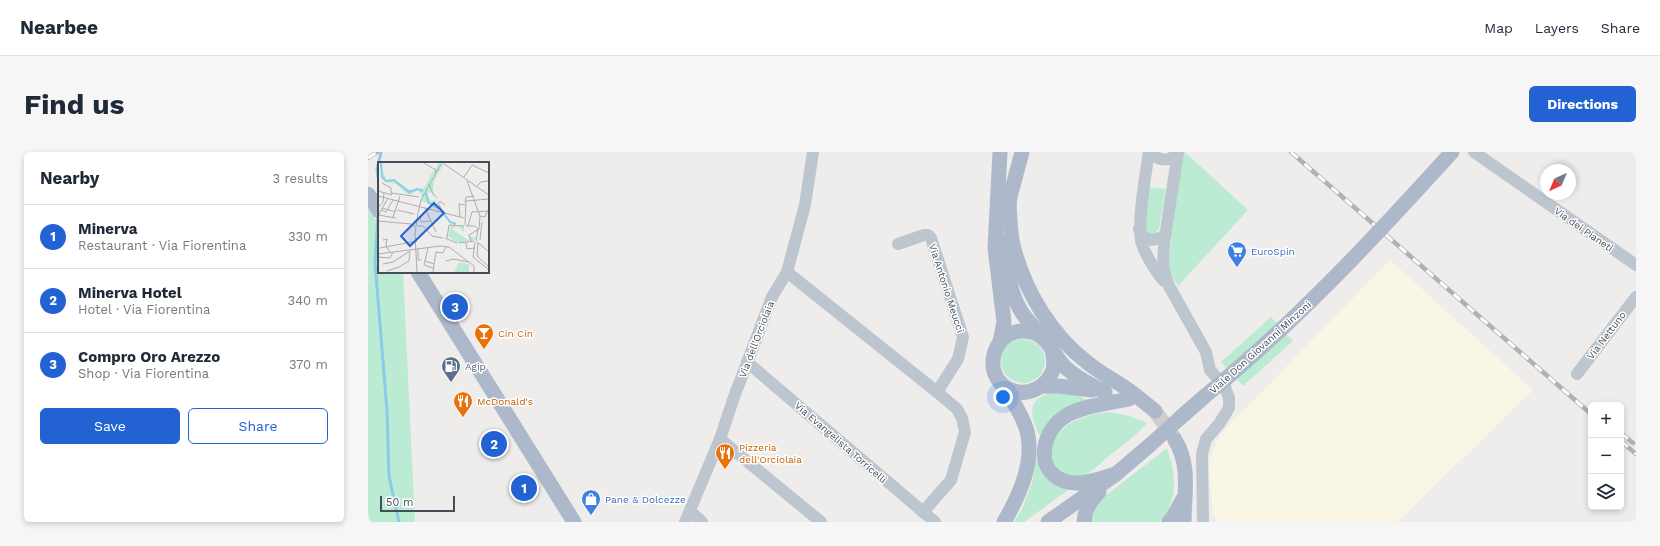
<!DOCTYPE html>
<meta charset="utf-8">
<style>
body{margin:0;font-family:"Work Sans",sans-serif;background:#f6f6f7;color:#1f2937}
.controls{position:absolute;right:12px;bottom:12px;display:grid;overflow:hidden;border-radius:6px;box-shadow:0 2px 6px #0003}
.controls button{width:36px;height:36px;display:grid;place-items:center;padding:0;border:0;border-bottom:1px solid #e0e1e3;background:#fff;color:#1f2937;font:20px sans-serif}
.compass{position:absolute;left:1172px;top:12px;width:36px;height:36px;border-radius:50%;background:#fff;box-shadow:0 2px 6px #0003;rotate:224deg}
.scale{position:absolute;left:12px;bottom:10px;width:75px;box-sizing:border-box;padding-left:4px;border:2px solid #454e58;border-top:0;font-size:11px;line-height:14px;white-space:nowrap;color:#454e58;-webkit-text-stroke:3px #fff;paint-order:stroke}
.you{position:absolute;left:635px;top:245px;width:14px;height:14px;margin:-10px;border:3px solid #fff;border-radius:50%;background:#1a73e8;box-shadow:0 0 0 6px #1a73e833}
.badge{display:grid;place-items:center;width:26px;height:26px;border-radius:50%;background:#2262d3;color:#fff;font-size:13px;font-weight:700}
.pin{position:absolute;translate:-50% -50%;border:2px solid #fff;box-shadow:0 1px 4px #0006}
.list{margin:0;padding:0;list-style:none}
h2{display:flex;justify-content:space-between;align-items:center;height:52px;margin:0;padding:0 16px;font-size:17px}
h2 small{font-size:13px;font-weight:400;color:#747a83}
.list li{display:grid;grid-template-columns:26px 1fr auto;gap:12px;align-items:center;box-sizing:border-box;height:64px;padding:0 16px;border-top:1px solid #e0e1e3}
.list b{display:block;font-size:15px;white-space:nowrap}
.list p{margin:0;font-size:13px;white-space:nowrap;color:#747a83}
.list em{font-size:13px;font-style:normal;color:#747a83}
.actions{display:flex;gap:8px;padding:12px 16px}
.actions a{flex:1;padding:9px 0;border:1px solid #2262d3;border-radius:6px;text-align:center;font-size:14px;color:#2262d3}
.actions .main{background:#2262d3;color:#fff}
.icon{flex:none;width:22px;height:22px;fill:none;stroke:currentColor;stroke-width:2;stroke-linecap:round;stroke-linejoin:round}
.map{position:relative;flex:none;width:1268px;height:370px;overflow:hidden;border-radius:6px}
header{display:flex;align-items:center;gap:24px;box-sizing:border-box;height:56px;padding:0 20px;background:#fff;border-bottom:1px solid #e0e1e3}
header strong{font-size:19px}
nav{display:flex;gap:22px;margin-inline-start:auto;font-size:14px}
.intro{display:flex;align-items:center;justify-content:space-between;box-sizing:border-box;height:96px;padding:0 24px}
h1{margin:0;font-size:28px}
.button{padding:10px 18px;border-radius:6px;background:#2262d3;color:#fff;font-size:14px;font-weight:700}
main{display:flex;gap:24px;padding:0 24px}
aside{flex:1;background:#fff;border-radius:6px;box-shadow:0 2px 6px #0003}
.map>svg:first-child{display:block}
</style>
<header>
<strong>Nearbee</strong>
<nav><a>Map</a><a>Layers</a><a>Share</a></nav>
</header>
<div class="intro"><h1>Find us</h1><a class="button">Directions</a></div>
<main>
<aside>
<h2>Nearby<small>3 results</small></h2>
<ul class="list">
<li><span class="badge">1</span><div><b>Minerva</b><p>Restaurant · Via Fiorentina</p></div><em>330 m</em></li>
<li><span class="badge">2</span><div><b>Minerva Hotel</b><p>Hotel · Via Fiorentina</p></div><em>340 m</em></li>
<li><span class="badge">3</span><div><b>Compro Oro Arezzo</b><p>Shop · Via Fiorentina</p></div><em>370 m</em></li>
</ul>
<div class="actions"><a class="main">Save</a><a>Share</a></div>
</aside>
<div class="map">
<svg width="1268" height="370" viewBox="0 0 1268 370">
<rect width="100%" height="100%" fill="#efecec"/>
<path fill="#faf6e5" d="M1022 108 1165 238 1029 370H849L845 360 840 311 852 283Z"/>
<g fill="#bbebd2">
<path d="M817 0 880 58 810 134 800 116 813 7Z"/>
<path d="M781 35 798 37 791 77 787 81 783 82 775 76Z"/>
<path d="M0 55 11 73V120H35L47 370H1L0 357Z"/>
<path d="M903 165 925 189 875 234 853 210Z"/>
<circle cx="655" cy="209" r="22"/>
<path d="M684 240C695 242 712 240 720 250L674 283H671C663 262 657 248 684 240Z"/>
<path d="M742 260 761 264 779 271C767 285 751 296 737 307 732 312 726 318 720 321 689 336 670 298 696 276 708 265 726 262 742 260Z"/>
<path d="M799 296C808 324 811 346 792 370H723L727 356 732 348Z"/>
<path d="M668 305 675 318 700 338 656 370H646L655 355 664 331Z"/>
</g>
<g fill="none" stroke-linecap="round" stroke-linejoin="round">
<g stroke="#8acce6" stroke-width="3">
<path d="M11 31 9 18 13 0"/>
<path d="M10 63 7 110 19 259 21 324 31 370"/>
</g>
<path stroke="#cdccce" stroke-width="15" stroke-dasharray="15 8" stroke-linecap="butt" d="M787 259 807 287"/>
<g stroke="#bdc5ce" stroke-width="12">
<path d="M781 0C778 20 768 75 774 92 777 102 788 120 796 129"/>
<path d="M784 0C790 10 803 10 810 0"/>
<path d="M810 0 796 92 795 116 801 134 838 200 842 218 857 235 861 246V256L851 272 838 287 834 302 835 370"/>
<path d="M1106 0 1268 113"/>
<path d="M771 77 775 84 783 88 793 86 798 81"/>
<path d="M530 92 556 83H560L563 86 595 185 590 207 569 240"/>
<path d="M419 120 569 240 589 257 594 266 597 280 583 328 555 360"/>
<path d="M379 210 567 370"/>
<path d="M1209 222 1268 145"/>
<path d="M352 287 453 370"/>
<path d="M322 359 334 370"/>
<path d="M317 370 352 287 366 245 404 145 419 120 437 53 445 0"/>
</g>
<g stroke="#adb9ca" stroke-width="15">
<path d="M632 0 627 96 636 170 632 190"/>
<path d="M0 42 11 59"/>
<path d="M641 52C642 67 642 83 646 97 658 141 684 184 720 211 731 220 744 227 756 235 767 242 777 251 787 259"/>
<path d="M640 61 642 45 654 0"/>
<path d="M638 89C639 114 640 138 653 159 658 168 667 176 673 183"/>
<path d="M50 120 206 370"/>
<path d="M684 197C685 204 687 211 685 218 679 235 660 245 643 238 609 223 627 171 663 180 681 184 686 205 698 216 710 227 723 233 737 240"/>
<path d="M634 233C644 247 654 262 659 279 667 310 651 344 636 370"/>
<path d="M674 234H690L724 238"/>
<path d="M812 266 837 244"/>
<path d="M807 288C823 314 816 341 816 370"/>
<path d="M748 322C733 326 712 335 696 329 664 317 675 275 701 262 719 253 742 251 761 247"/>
<path d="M680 370 748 322 782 293"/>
<path d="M716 370C717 356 722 350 731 340"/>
<path d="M801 370 805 365 815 347"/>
</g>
<g stroke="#afb1b6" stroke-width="4.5">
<g id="rail">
<path d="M923 0 1223 262"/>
<path d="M0 6 9 0"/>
<path d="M1253 281 1265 291"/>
<path d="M1253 289 1268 302"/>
</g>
</g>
<use href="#rail" stroke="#fff" stroke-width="3" stroke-dasharray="9" stroke-linecap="butt"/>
<g stroke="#adb9ca" stroke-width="15">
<path d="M837 244C927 171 1006 86 1084 0"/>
<path d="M782 293 812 266"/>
</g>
</g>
<defs>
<g id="supermarket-pin" transform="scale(1)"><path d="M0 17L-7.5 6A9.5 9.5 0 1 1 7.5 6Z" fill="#3f7fe0" stroke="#fff"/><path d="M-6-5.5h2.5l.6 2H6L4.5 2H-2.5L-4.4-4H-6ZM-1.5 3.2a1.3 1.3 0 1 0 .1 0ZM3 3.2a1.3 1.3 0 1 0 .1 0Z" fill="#fff"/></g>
<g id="bar-pin" transform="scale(1)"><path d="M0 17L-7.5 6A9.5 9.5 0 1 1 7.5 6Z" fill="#e8710a" stroke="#fff"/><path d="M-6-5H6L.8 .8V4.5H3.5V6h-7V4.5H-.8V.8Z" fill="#fff"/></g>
<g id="fuel-pin" transform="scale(1)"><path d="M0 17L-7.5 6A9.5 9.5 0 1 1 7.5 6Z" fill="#5c6f8a" stroke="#fff"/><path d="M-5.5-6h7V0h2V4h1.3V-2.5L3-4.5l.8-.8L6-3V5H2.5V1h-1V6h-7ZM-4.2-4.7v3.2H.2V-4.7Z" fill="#fff"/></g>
<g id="restaurant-pin" transform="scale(1)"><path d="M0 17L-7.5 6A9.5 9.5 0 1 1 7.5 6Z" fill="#e8710a" stroke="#fff"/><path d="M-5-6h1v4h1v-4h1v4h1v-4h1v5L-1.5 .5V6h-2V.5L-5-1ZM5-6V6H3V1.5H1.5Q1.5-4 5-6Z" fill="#fff"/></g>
<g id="shop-pin" transform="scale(1)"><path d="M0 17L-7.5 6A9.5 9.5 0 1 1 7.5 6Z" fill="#3f7fe0" stroke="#fff"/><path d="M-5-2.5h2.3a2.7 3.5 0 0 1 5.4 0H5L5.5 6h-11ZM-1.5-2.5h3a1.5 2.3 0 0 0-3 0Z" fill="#fff"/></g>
</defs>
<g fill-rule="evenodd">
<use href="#supermarket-pin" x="869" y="99"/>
<use href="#bar-pin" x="116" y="181"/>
<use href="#fuel-pin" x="83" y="214"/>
<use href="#restaurant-pin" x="95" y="249"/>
<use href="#restaurant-pin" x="357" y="301"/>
<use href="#shop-pin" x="223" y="347"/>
</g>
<g text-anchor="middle" stroke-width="3" stroke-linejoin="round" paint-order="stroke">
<g font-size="10" fill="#454e58" stroke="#fff">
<text transform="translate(1216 77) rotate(35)" y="4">Via dei Pianeti</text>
<text transform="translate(579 136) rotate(72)" y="4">Via Antonio Meucci</text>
<text transform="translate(1238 183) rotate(-53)" y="4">Via Nettuno</text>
<text transform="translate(388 187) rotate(-69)" y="4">Via dell'Orciolaia</text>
<text transform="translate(892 195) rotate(-42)" y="4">Viale Don Giovanni Minzoni</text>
<text transform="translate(473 290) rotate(41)" y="4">Via Evangelista Torricelli</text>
</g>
<g font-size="10" fill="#366cbe" stroke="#fff" text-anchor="start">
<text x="883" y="103">EuroSpin</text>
<text x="237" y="351">Pane &amp; Dolcezze</text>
</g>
<g font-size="10" fill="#c56008" stroke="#fff" text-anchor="start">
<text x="130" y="185">Cin Cin</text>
<text x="109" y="253">McDonald's</text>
<text x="371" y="299">Pizzeria<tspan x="371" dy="12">dell'Orciolaia</tspan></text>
</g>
<g font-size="10" fill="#4e5e75" stroke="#fff" text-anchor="start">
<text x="97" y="218">Agip</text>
</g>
</g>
<g transform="translate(10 10)">
<rect width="111" height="111" fill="#efecec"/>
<path d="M62 0H67L56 19 55 30 49 31 53 39 58 38 56 31 60 35 56 41 65 50 55 43 43 39 44 36 41 28 31 33 18 22 8 20 3 15V5L9 19 17 18 32 28 42 26 48 29 42 25 46 26 53 13 47 10 53 12ZM73 63 86 64V70L80 64 74 67 90 78 92 75 88 71 98 77 93 79 92 75 91 79 79 81 70 74ZM81 100 91 102V111H76Z" fill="#bbebd2"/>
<path fill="none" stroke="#8acce6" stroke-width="2" d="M3 0 4 15 8 19 16 18 31 30 39 27 45 29M48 31 50 40 63 48M66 52 72 60 78 62"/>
<path fill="none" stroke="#abadb1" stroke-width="1" d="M44 0 58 8 57 11M66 2 111 33M86 15 94 3 111 11M89 19 102 54 101 67 91 73 93 79M4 21 13 26V32M51 22 56 34M99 24 103 20 110 19M0 29 14 33M13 31 41 35M0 34 86 56M87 40 88 35 96 34M0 46 5 40 6 31M4 46 18 50M47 46 58 70M3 48 8 50 15 38M19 48 36 52M65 50 60 41 62 39 67 43M0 53 18 56M0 54 10 36M102 54 107 55 111 46M15 55 22 34M82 55 81 42 87 43M42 56 43 60 52 59M0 59 33 62 37 65M87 63 88 39 111 37M40 64H45L54 74 65 76M88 64H97L100 67 98 79M90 64 94 50 110 49M67 76 79 81M69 76 71 63 86 64M5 78 9 77 8 84 12 90M102 78 104 60M97 80 95 95 111 108M99 80 111 90M81 81 96 79M88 81 89 87 97 86M100 81 99 94 111 105M2 86 39 79M50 86 46 103 55 106M40 87V98H43M0 92 62 84 71 85 96 104V111M0 95 12 96 15 90M47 99 56 102 55 111M68 99 75 97 91 100M5 102 15 100 32 89M56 102 58 90 65 91 68 85M21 105 31 99 32 89M9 109 21 105M39 111 37 72 40 51 43 38 63 2"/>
<path fill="#2262d3" fill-opacity="0.15" stroke="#2262d3" stroke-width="2" d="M56 41 66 51 32 84 23 74Z"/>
<rect width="111" height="111" fill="none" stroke="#454e58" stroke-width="2"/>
</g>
</svg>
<div class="controls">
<button>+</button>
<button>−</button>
<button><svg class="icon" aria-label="layers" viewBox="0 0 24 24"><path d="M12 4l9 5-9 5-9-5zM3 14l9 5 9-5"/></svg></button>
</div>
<svg class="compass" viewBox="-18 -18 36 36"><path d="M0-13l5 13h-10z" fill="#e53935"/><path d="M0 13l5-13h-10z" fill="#747a83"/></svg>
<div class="scale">50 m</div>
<div class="you"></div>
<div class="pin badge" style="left:156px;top:336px">1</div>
<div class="pin badge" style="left:126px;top:292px">2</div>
<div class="pin badge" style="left:87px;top:155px">3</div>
</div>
</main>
